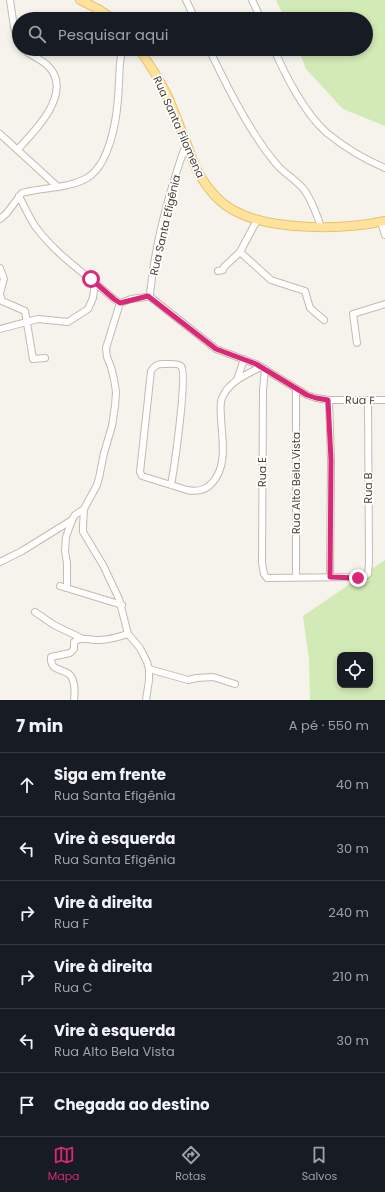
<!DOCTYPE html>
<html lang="pt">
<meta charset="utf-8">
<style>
body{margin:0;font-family:Poppins,sans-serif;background:#242831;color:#f1f3f6}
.controls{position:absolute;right:12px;bottom:12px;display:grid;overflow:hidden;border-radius:8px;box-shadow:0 2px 6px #0003}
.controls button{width:36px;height:36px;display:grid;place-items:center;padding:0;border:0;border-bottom:1px solid #363941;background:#171b24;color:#f1f3f6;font:20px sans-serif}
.stop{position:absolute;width:12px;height:12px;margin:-9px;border:3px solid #db2777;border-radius:50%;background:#fff}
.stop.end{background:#db2777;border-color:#fff;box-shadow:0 1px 4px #0008}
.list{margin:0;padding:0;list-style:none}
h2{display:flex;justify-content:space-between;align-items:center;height:52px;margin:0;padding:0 16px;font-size:17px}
h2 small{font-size:13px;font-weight:400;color:#9ea1a6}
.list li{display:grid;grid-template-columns:26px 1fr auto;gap:12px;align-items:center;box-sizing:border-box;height:64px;padding:0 16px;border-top:1px solid #363941}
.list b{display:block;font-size:15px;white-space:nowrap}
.list p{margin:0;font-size:13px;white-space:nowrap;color:#9ea1a6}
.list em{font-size:13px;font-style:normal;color:#9ea1a6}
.icon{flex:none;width:22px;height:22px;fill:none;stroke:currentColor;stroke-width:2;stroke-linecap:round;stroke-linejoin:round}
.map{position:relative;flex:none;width:385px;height:700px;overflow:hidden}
.search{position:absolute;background:#171b24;box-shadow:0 2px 6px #0003;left:12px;right:12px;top:12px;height:44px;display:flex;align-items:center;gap:10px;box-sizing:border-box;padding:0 14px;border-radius:22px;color:#9ea1a6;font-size:15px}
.sheet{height:436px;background:#171b24}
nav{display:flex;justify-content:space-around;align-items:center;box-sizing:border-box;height:56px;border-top:1px solid #363941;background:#171b24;font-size:11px;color:#9ea1a6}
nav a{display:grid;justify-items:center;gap:2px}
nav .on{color:#db2777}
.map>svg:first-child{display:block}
</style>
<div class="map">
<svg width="385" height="700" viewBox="0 0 385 700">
<rect width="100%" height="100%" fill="#f6f3ec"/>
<g fill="#d2eab5" fill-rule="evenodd">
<path d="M276 0H385V126L343 109 306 69 298 49H366V19H285Z"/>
<path d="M385 560V700H310L309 660 303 616ZM340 655H370V685H340Z"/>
</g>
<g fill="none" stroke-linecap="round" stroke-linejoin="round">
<g stroke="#c2bbae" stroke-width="8">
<g id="minor">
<path d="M10 0 14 27 19 43"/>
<path d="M186 0 195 19"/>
<path d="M252 0 261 19"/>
<path d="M209 49C226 84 243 119 266 151 271 157 275 163 280 168 288 176 298 181 305 191 312 201 317 215 321 227"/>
<path d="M274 49C285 75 305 114 327 133 344 147 364 159 385 168"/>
<path d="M0 134 58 187"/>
<path d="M18 149C35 131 73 93 49 67 42 59 31 56 23 49"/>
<path d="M19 196C24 206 29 217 35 226 56 255 88 276 114 299L120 303 131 299 146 297 149 296 150 294C155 243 169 192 186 144"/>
<path d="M0 219 6 214 22 193C43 187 67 189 87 178 94 174 99 167 103 160 115 136 118 109 119 82 119 71 120 60 122 49"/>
<path d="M381 222 385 235"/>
<path d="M240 252 271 280 305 291 310 308 324 320"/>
<path d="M0 268 4 279 0 293"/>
<path d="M218 271 223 270 224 267 240 252 257 220"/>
<path d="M0 294 2 301 25 311 33 359 45 358"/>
<path d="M149 296 216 349 256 364 307 395 316 398 329 400H385"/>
<path d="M120 303 106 348 107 357 111 367 114 379 116 392 115 406 112 426 104 453 99 478 97 485 84 509 83 526V532L103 565 119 599 128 634 140 648 147 662 149 669V680L146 700"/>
<path d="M0 329 38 319 68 322 88 309 93 298 95 283"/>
<path d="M357 343 353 314 385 304"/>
<path d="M265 369 263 390 262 563 264 574 267 578 358 577 365 576 368 574 369 563 368 400"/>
<path d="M237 380 244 359"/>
<path d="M329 400 331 460 330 577"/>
<path d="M171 485C174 469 188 374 181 366 178 363 167 364 163 364 157 364 154 366 151 371L140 472 142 476 187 490C197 492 205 491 212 483 228 466 222 439 221 418 221 411 219 403 223 396 230 381 247 374 261 367"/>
<path d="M0 562 22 551 72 520"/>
<path d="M296 577V389"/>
<path d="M60 586 122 605"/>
<path d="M67 588V563L65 551 66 537 72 520 75 515 84 509"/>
<path d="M35 612 54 625 81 638"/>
<path d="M149 669 188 680 197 678 213 677 235 684"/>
<path d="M74 700C75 693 75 680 70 675 63 668 50 672 51 657L70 653 74 649V642C81 636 88 640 96 640 107 641 118 637 128 634"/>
</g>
</g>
<g stroke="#e6c16a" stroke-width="10">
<g id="major">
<path d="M80 0 100 10 113 19"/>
<path d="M139 49C150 65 161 81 169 99 175 114 181 129 187 144 190 153 193 163 198 172 207 188 219 203 235 211 272 231 345 230 385 221"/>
</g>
</g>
<use href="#minor" stroke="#fff" stroke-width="6"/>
<use href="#major" stroke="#ffe39c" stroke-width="8"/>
</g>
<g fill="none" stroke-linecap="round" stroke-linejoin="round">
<path stroke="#db2777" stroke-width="5" d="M91 279 114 299 120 303 148 296 216 349 256 364 307 395 316 398 328 400 331 460 330 577 358 578"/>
</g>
<g text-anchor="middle" stroke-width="3.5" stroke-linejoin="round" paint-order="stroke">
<g font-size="11" fill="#4b4439" stroke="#fff">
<text transform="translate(179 127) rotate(66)" y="4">Rua Santa Filomena</text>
<text transform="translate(165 225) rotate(-77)" y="4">Rua Santa Efigênia</text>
<text transform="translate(360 400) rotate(1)" y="4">Rua F</text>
<text transform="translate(262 472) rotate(-90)" y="4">Rua E</text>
<text transform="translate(296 483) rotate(-90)" y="4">Rua Alto Bela Vista</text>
<text transform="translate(368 488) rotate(-90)" y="4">Rua B</text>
</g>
</g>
</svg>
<div class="controls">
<button><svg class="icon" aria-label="locate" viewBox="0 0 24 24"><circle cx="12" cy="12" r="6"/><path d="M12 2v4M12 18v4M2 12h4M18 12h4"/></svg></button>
</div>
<div class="stop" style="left:91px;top:279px"></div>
<div class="stop end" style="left:358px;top:578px"></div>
<div class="search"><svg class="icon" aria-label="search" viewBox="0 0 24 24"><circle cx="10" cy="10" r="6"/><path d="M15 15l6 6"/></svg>Pesquisar aqui</div>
</div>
<section class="sheet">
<h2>7 min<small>A pé · 550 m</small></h2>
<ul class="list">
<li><svg class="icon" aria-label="ahead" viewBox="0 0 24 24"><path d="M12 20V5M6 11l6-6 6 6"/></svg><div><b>Siga em frente</b><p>Rua Santa Efigênia</p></div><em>40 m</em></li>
<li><svg class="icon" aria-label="left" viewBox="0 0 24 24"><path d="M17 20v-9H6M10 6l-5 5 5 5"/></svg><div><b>Vire à esquerda</b><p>Rua Santa Efigênia</p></div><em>30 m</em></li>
<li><svg class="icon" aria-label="right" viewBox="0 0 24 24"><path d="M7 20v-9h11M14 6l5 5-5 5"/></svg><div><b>Vire à direita</b><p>Rua F</p></div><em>240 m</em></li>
<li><svg class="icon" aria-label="right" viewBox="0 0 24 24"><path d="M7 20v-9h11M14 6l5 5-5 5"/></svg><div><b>Vire à direita</b><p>Rua C</p></div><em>210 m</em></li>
<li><svg class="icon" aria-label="left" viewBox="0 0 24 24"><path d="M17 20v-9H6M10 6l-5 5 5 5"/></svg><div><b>Vire à esquerda</b><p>Rua Alto Bela Vista</p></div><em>30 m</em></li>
<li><svg class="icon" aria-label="arrive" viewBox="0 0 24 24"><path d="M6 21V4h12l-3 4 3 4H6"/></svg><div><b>Chegada ao destino</b></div></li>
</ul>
</section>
<nav>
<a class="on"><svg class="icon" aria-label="map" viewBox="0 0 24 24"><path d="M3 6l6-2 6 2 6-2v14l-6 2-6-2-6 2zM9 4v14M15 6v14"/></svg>Mapa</a>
<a><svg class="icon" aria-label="directions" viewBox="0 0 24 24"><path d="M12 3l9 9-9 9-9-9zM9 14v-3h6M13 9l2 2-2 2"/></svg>Rotas</a>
<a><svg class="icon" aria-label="saved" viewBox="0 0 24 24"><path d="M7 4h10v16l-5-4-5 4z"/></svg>Salvos</a>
</nav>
